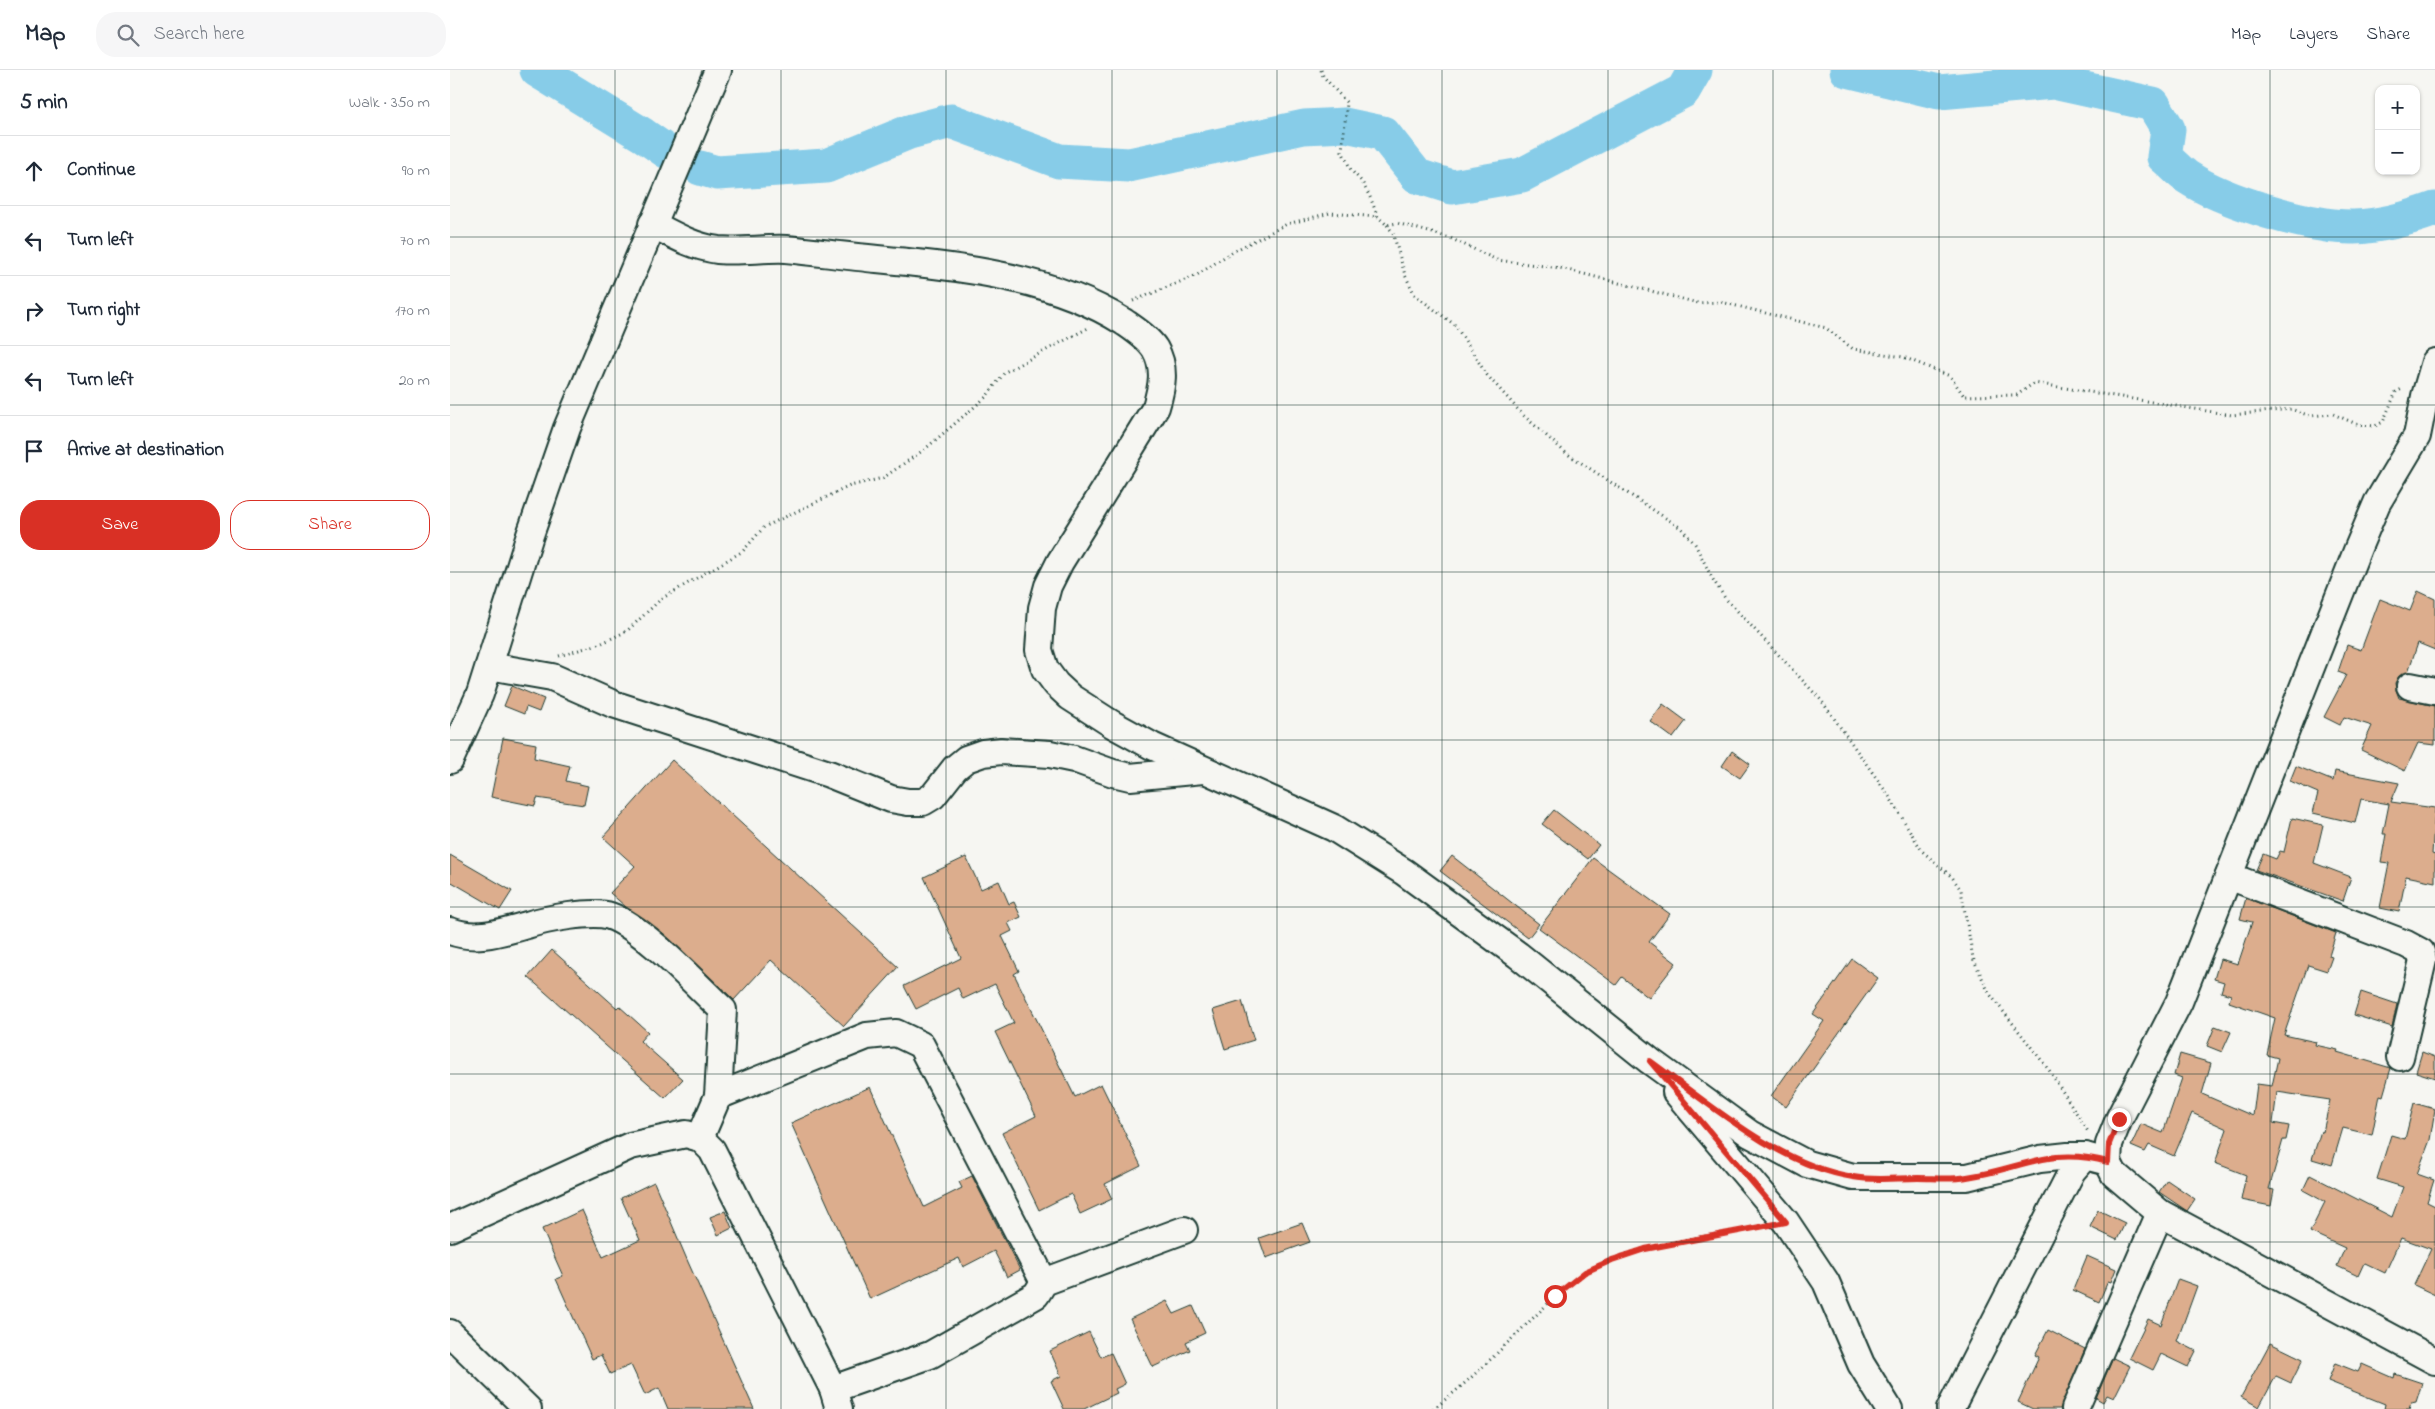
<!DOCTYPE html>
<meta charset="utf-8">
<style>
body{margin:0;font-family:"Indie Flower",sans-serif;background:#f6f6f7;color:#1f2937}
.controls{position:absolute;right:15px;top:15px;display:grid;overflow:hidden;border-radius:10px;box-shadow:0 1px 4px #0004}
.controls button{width:45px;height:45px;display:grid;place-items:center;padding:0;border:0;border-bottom:1px solid #e0e1e3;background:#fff;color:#1f2937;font:25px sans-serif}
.stop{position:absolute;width:15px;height:15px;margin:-11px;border:4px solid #d93025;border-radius:50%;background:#fff}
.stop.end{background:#d93025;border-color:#fff;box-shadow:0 1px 5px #0008}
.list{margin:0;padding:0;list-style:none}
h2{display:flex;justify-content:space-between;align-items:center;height:65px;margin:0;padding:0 20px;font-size:21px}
h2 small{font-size:16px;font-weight:400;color:#747a83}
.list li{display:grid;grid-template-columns:32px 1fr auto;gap:15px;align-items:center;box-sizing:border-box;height:70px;padding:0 20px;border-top:1px solid #e0e1e3}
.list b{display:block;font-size:19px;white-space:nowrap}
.list em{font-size:16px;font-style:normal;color:#747a83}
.actions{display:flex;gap:10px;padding:15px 20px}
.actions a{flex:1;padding:11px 0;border:1px solid #d93025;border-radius:20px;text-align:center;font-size:18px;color:#d93025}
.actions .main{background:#d93025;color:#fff}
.icon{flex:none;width:28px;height:28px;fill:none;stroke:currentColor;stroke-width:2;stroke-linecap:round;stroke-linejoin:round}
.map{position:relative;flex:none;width:1985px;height:1339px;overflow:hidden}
header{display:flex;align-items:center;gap:30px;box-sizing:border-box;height:70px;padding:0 25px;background:#fff;border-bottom:1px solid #e0e1e3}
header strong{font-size:24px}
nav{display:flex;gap:28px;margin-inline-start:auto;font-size:18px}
.search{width:350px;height:45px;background:#f6f6f7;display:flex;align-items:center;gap:12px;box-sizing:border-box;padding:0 18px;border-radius:20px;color:#747a83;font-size:19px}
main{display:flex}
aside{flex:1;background:#fff}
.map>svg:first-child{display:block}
</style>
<header>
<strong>Map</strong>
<div class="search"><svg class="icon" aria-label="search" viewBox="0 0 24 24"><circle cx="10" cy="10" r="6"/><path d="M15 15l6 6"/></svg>Search here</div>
<nav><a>Map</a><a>Layers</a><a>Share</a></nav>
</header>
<main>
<aside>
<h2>5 min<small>Walk · 350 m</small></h2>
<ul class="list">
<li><svg class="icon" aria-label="ahead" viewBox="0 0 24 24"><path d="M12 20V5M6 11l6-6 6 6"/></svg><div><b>Continue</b></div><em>90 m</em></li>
<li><svg class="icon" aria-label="left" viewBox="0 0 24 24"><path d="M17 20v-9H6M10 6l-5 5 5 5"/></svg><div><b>Turn left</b></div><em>70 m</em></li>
<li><svg class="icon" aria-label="right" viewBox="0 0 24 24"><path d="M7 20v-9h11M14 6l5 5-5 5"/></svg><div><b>Turn right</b></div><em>170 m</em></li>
<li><svg class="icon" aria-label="left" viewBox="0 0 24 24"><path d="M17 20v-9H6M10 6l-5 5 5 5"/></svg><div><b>Turn left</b></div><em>20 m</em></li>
<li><svg class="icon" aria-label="arrive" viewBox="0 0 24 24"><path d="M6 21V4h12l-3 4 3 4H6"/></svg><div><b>Arrive at destination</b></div></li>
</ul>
<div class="actions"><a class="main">Save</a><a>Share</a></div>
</aside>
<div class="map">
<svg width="1985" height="1339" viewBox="0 0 1985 1339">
<rect width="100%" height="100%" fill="#f6f6f2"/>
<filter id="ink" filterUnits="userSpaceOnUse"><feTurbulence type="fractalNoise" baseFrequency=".02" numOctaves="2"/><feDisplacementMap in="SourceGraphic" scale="10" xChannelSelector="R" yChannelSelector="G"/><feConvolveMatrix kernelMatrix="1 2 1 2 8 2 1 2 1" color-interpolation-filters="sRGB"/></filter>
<g filter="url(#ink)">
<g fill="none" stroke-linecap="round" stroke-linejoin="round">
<g stroke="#87cce8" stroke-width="35">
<path d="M87 0 193 65 216 81"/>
<path d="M1397 0 1489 22 1603 12 1703 34 1718 59 1714 87C1722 93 1729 102 1737 107 1773 131 1861 158 1904 157 1932 156 1958 149 1985 139"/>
<path d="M250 98 267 103 376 96 459 62 501 51 609 91 679 95 854 57 895 55 933 63 967 106 1002 117 1072 105 1233 21 1245 0"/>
</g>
</g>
<g fill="#dcad8d" stroke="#1f3d34">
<path d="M1968 521 1985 529V580L1968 573 1958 602 1949 606 1945 613 1946 620 1949 628 1985 636V675L1968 673 1955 701 1911 680 1922 656 1894 647 1890 655 1874 647 1896 605 1888 602 1897 575 1911 580 1930 529 1960 541Z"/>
<path d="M62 616 94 629 89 642 76 637 74 644 54 636Z"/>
<path d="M1213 634 1236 651 1223 668 1200 651Z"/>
<path d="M53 668 86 674 84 688 120 696 116 711 138 716 134 735 87 728 85 736 41 727Z"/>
<path d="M1282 681 1300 694 1290 708 1272 696Z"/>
<path d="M222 690 448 897 394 956 321 890 284 930 213 863 176 837 160 823 185 796 153 767Z"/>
<path d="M1846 696 1883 711 1885 701 1949 713 1941 732 1985 738 1982 784 1985 785V812L1956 806 1949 842 1930 838 1939 793 1931 792 1936 764H1933L1939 734 1911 729 1905 753 1863 743 1868 723 1840 711Z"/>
<path d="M1104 740 1149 775 1138 789 1092 754Z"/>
<path d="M1842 748 1873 755 1864 793 1901 807 1893 831 1806 800 1813 784 1826 789 1830 781 1834 782Z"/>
<path d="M0 785 62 821 50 840 0 811Z"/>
<path d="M1002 786 1089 854 1078 868 990 801Z"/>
<path d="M516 787 531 819 549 811 559 834 564 832 571 847 558 853 562 861 552 866 569 901 564 904 625 1027 651 1014 691 1096 655 1114 662 1129 630 1144 621 1124 589 1140 552 1063 586 1046 545 962 564 953 545 914 513 929 508 918 466 939 454 916 511 888 474 807Z"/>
<path d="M1143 788 1220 844 1199 872 1226 893 1199 928 1172 907 1166 915 1089 858Z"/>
<path d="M1796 828 1886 863 1879 886 1882 887 1877 901 1858 895 1834 965 1866 972 1865 975 1888 980 1887 982 1941 998 1933 1026 1930 1025 1922 1065 1893 1058 1882 1095 1862 1089 1871 1061 1873 1062 1880 1030 1827 1022 1823 1053 1839 1056 1836 1070H1833L1819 1119 1824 1120 1821 1136 1791 1130 1796 1105 1765 1093 1777 1059 1742 1043 1724 1086 1699 1075 1695 1082 1681 1076 1691 1054 1713 1063 1732 1008 1724 1005 1730 984 1761 993 1752 1024 1803 1046 1807 1014 1822 1016 1828 988 1817 985 1825 948 1779 932 1781 925 1771 922 1774 912 1764 909 1770 889 1788 894 1802 852 1790 849Z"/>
<path d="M102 880 167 938 169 936 198 962 190 971 233 1009 215 1028 78 907Z"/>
<path d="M1402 889 1428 908 1336 1037 1321 1026 1374 951 1363 944Z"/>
<path d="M1911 922 1947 934 1942 957 1904 945Z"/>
<path d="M792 931 804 970 775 979 763 940Z"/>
<path d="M1765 956 1781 962 1772 982 1757 976Z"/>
<path d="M1972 982 1985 987V1008L1966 1002Z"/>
<path d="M420 1017 474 1137 512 1118 509 1112 522 1106 570 1200 557 1207 544 1181 513 1197 509 1188 420 1229 341 1053Z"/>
<path d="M1964 1033 1985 1039 1980 1070 1967 1104 1984 1110 1977 1132 1985 1136V1225L1964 1215 1981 1179 1951 1168 1935 1203 1914 1193 1908 1206 1887 1196 1895 1178 1860 1162 1875 1132 1853 1120 1860 1105 1942 1147 1953 1117 1927 1109 1941 1065 1955 1069Z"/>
<path d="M1717 1110 1745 1129 1737 1141 1709 1122Z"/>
<path d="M204 1112 238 1192 304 1339H218L209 1318 195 1325 181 1295 160 1304 151 1285 142 1289 106 1209 113 1206 92 1159 132 1140 153 1187 190 1170 171 1128Z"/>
<path d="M1648 1140 1675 1153 1667 1170 1640 1157Z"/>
<path d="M275 1141 282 1158 268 1165 260 1147Z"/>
<path d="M852 1153 860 1172 816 1188 809 1168Z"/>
<path d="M1637 1186 1666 1199 1661 1212 1658 1211 1649 1232 1623 1220Z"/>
<path d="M1728 1209 1747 1216 1727 1271 1746 1281 1738 1297 1711 1284 1703 1300 1679 1288 1698 1249 1711 1255Z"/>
<path d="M717 1231 724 1244 743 1236 755 1263 736 1272 740 1280 703 1297 680 1249Z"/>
<path d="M1598 1260 1635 1279 1610 1339H1583L1568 1332 1589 1287 1585 1285Z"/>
<path d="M639 1262 651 1287 661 1283 675 1314 665 1319 667 1323 634 1339H614L601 1311 611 1306 600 1281Z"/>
<path d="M1820 1273 1853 1289 1841 1313 1826 1306 1809 1337 1791 1327Z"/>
<path d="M1663 1288 1680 1296 1664 1328 1657 1325 1653 1332 1646 1328Z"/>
<path d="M1885 1293 1908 1302 1912 1294 1944 1308 1945 1304 1972 1313 1966 1332 1961 1333 1959 1339H1934L1935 1334 1878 1311Z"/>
</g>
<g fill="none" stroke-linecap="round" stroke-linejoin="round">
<g stroke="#1f3d34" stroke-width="30">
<g id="minor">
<path d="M202 154C223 165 244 177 268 180 291 182 314 178 336 179 366 182 396 186 427 189 510 197 601 206 674 252 684 259 698 268 705 279 716 298 712 317 706 337L610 492 598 516 592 538 589 580 595 599 606 614 620 627 662 654 702 676 884 758 954 802 1068 885 1200 991 1300 1064 1357 1094 1403 1107H1517L1590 1089 1618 1086H1635L1658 1092"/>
<path d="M1985 292 1975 326 1967 366 1927 433 1908 478 1729 932 1669 1049 1659 1074 1658 1092 1664 1104 1710 1143 1985 1291"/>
<path d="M39 596 102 607 163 634 379 704 441 729 458 732H473L483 726 505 698 516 689 533 683 551 681 600 684 624 689 663 703 680 707 753 700"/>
<path d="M1960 616 1985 621"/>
<path d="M0 690 30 624 80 465 117 358 268 0"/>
<path d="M1779 806 1956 874 1971 882 1973 890 1950 987"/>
<path d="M0 861C27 871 51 862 77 855 95 849 143 840 160 846 194 858 244 913 273 940L268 1026 250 1068"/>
<path d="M1226 1022 1336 1152 1376 1212 1411 1294 1439 1339"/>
<path d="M268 1026 417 966 446 963 471 975 594 1212"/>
<path d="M0 1158 180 1076 236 1064 250 1068 262 1080 383 1319 389 1339"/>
<path d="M0 1263 78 1339"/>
<path d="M383 1319 480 1285 586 1225 594 1212 734 1160"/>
<path d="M1500 1339 1622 1101 1635 1086"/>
<path d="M1625 1339 1710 1143"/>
</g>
</g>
<g stroke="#1f3d34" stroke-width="3" stroke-dasharray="1 4" stroke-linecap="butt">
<path d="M871 0 873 6 897 33 892 81 901 100 912 112 920 127 928 147 937 155 947 153 1000 168 1047 190 1110 198 1248 233 1271 232 1376 258 1403 279 1453 287 1500 306 1514 326 1567 325 1584 313 1782 345 1841 339 1860 346 1883 344 1909 355 1925 356 1933 352 1946 322 1954 318"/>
<path d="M937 155 943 163 955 205 965 225 1005 255 1037 305 1073 345 1116 383 1231 458 1245 474 1262 508 1275 528 1371 630 1439 726 1472 781 1502 807 1511 820 1523 888 1539 923 1599 1000 1639 1063"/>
<path d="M683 231 747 205 782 182 837 154 880 143 928 147"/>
<path d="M109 586 152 573 177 561 211 529 293 481 314 457 400 416 433 408 475 379 536 327 555 302 640 257"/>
<path d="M983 1339C1018 1313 1049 1281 1081 1250 1098 1234 1115 1215 1135 1203 1181 1174 1257 1167 1310 1157"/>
</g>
<use href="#minor" stroke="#f6f6f2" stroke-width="26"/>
</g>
</g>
<g fill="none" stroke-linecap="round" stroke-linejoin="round" filter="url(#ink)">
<path stroke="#d93025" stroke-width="6" d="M1105 1226 1135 1202 1162 1190 1195 1179 1336 1152 1200 991C1258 1033 1330 1096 1403 1107 1423 1111 1447 1108 1468 1108 1484 1108 1501 1110 1517 1107 1572 1099 1599 1076 1658 1092L1659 1074 1669 1049"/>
</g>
<path fill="none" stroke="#1f3d34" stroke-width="1" stroke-opacity="0.55" d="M165 0V1339M331 0V1339M496 0V1339M662 0V1339M827 0V1339M992 0V1339M1158 0V1339M1323 0V1339M1489 0V1339M1654 0V1339M1820 0V1339M0 167H1985M0 335H1985M0 502H1985M0 670H1985M0 837H1985M0 1004H1985M0 1172H1985"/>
</svg>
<div class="controls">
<button>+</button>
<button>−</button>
</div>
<div class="stop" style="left:1105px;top:1226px"></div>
<div class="stop end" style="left:1669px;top:1049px"></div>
</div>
</main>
